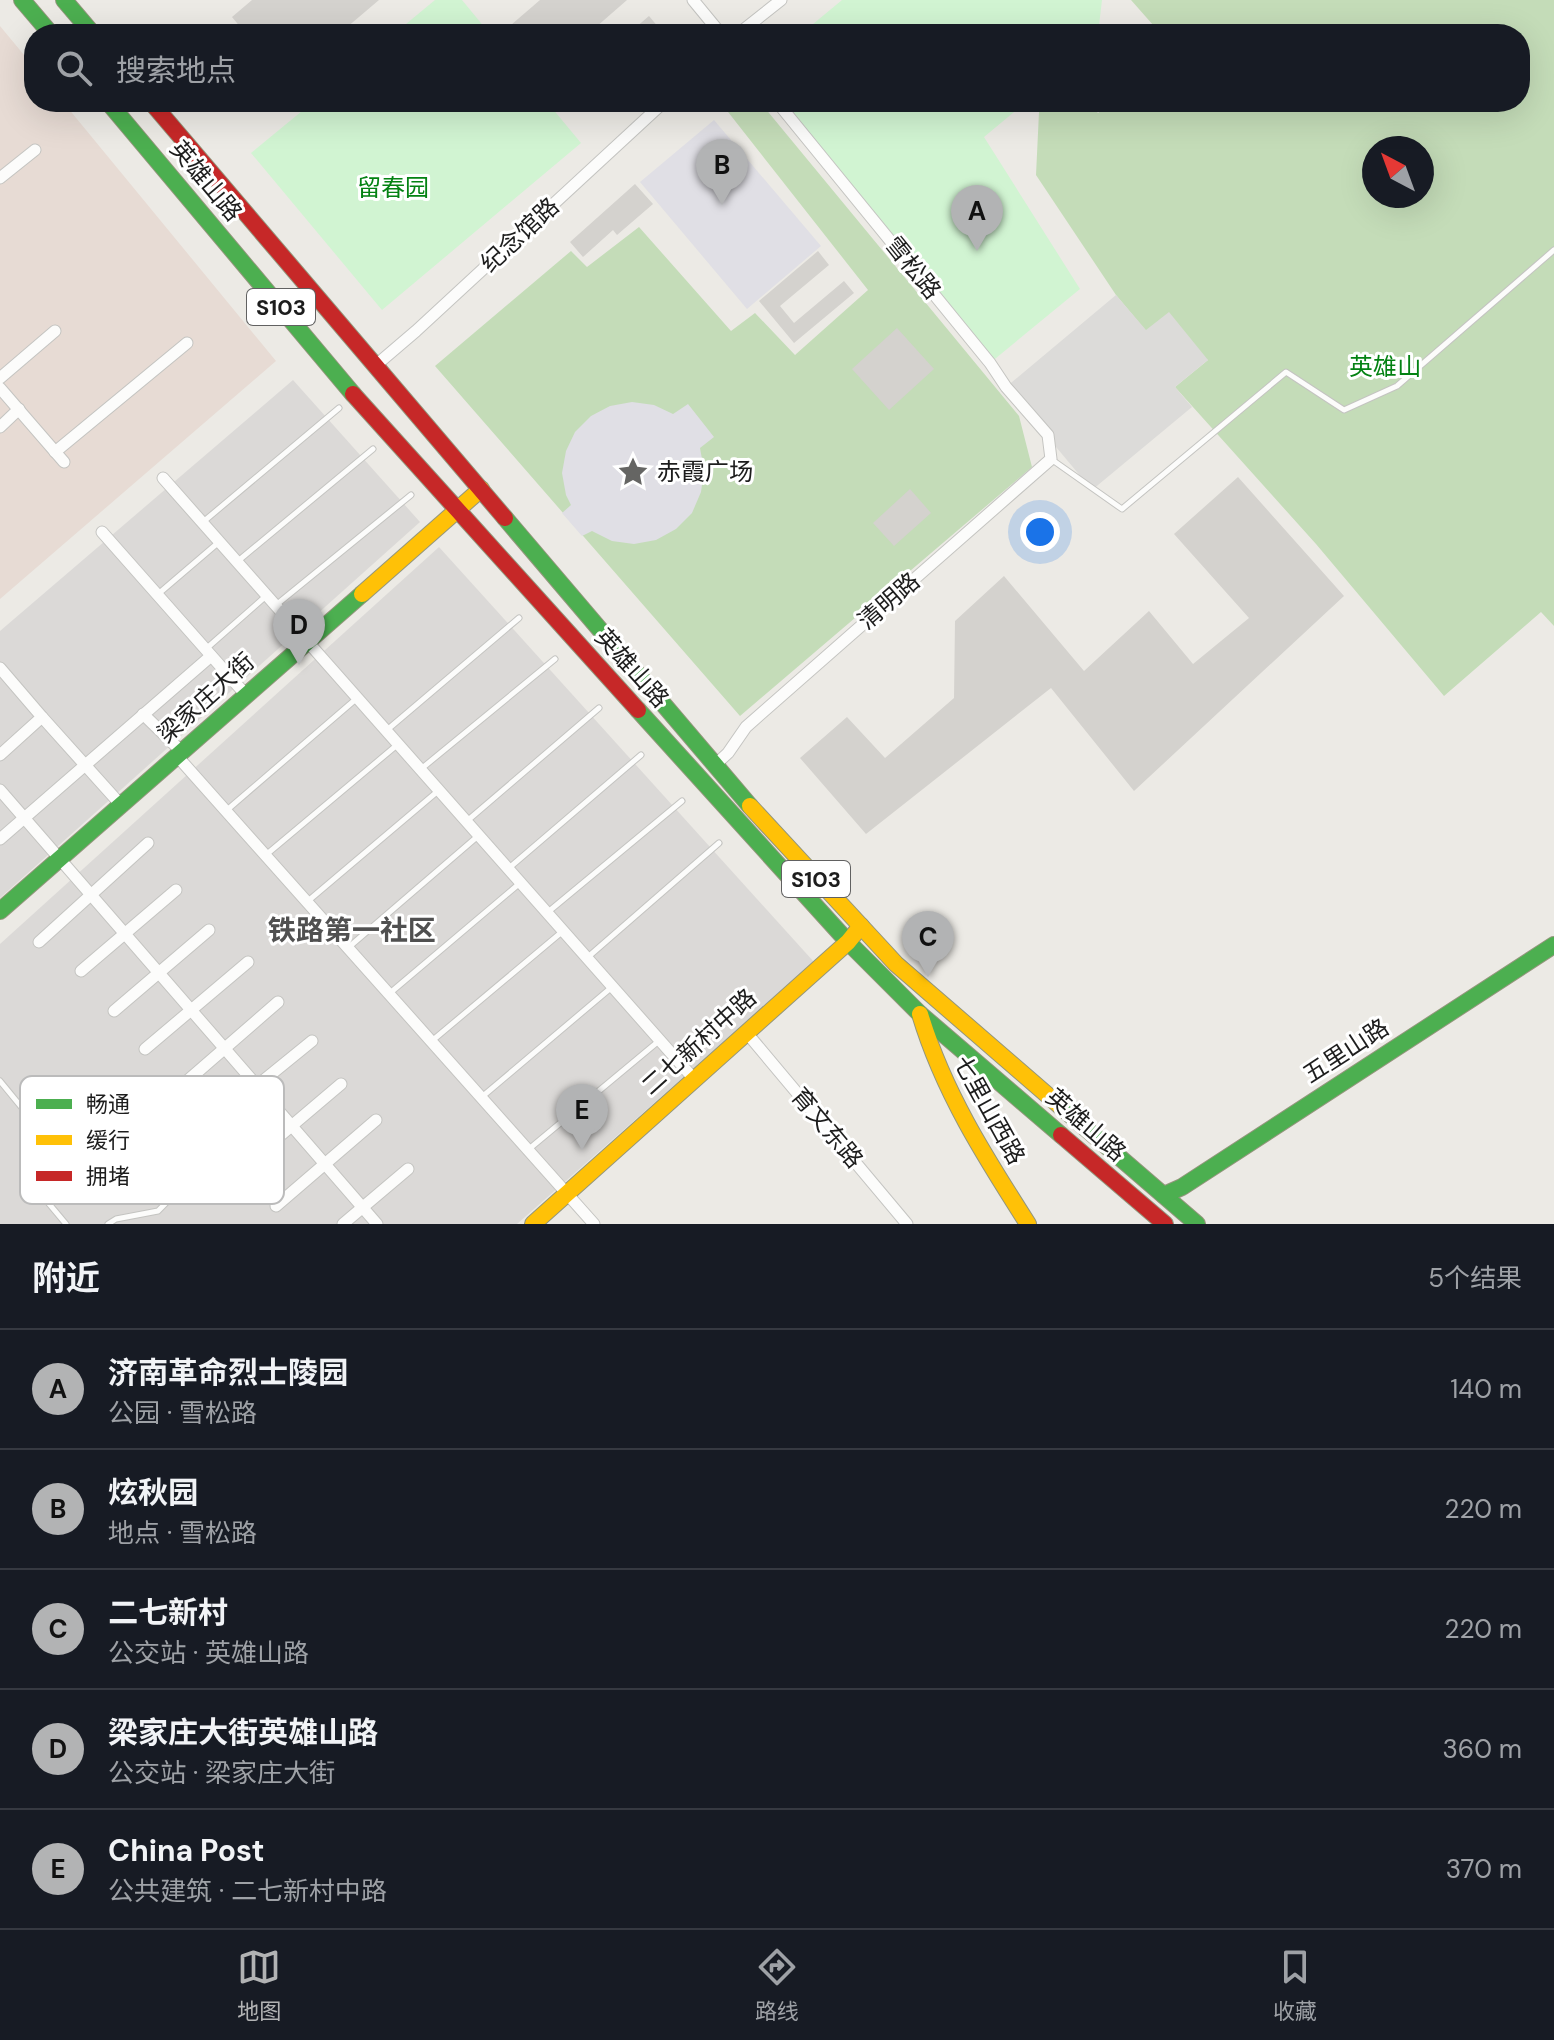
<!DOCTYPE html>
<html lang="zh">
<meta charset="utf-8">
<style>
body{margin:0;font-family:"DM Sans","Noto Sans SC",sans-serif;background:#242831;color:#f1f3f6}
.compass{position:absolute;left:1362px;top:136px;width:72px;height:72px;border-radius:50%;background:#171b24;box-shadow:0 8px 32px #0002;rotate:319deg}
.you{position:absolute;left:1040px;top:532px;width:28px;height:28px;margin:-20px;border:6px solid #fff;border-radius:50%;background:#1a73e8;box-shadow:0 0 0 12px #1a73e833}
.badge{display:grid;place-items:center;width:52px;height:52px;border-radius:50%;background:#b2b3b4;color:#111;font-size:26px;font-weight:700}
.pin{position:absolute;translate:-50% -66px;filter:drop-shadow(0 2px 4px #0008)}
.pin::after{content:'';position:absolute;top:42px;width:28px;height:24px;background:inherit;clip-path:polygon(0 0,100% 0,50% 100%)}
.list{margin:0;padding:0;list-style:none}
h2{display:flex;justify-content:space-between;align-items:center;height:104px;margin:0;padding:0 32px;font-size:34px}
h2 small{font-size:26px;font-weight:400;color:#9ea1a6}
.list li{display:grid;grid-template-columns:52px 1fr auto;gap:24px;align-items:center;box-sizing:border-box;height:120px;padding:0 32px;border-top:2px solid #363941}
.list b{display:block;font-size:30px;white-space:nowrap}
.list p{margin:0;font-size:26px;white-space:nowrap;color:#9ea1a6}
.list em{font-size:26px;font-style:normal;color:#9ea1a6}
.icon{flex:none;width:44px;height:44px;fill:none;stroke:currentColor;stroke-width:2;stroke-linecap:round;stroke-linejoin:round}
.map{position:relative;flex:none;width:1554px;height:1224px;overflow:hidden}
.search{position:absolute;background:#171b24;box-shadow:0 8px 32px #0002;left:24px;right:24px;top:24px;height:88px;display:flex;align-items:center;gap:20px;box-sizing:border-box;padding:0 28px;border-radius:32px;color:#9ea1a6;font-size:30px}
.sheet{height:704px;background:#171b24}
nav{display:flex;justify-content:space-around;align-items:center;box-sizing:border-box;height:112px;border-top:2px solid #363941;background:#171b24;font-size:22px;color:#9ea1a6}
nav a{display:grid;justify-items:center;gap:4px}
nav .on{color:#b2b3b4}
.map>svg:first-child{display:block}
</style>
<div class="map">
<svg width="1554" height="1224" viewBox="0 0 1554 1224">
<rect width="100%" height="100%" fill="#eceae5"/>
<g fill="#dbd9d7">
<path d="M293 380 420 522 0 898V631Z"/>
<path d="M439 547 814 962 517 1224H0V944Z"/>
</g>
<path fill="#e7dbd4" d="M0 26 34 67V102H63L276 361 0 599Z"/>
<g fill="#c4dcb8" fill-rule="evenodd">
<path d="M1131 0H1554V626L1541 612 1444 696 1316 544 1175 387 1208 360 1146 331 1116 295 1036 175 1039 112 1051 102H1088L1098 113 1111 102H1520V34H1161ZM1374 148H1422V196H1374Z"/>
<path d="M760 102 1019 416 1032 467 740 716 435 366 571 251 587 267 639 227 731 331 755 313 795 355 868 290 721 103Z"/>
</g>
<g fill="#d1f4d2">
<path d="M435 0H462L490 34H394Z"/>
<path d="M842 0H1102L1098 34H801Z"/>
<path d="M313 102H547L581 143 382 310 251 153Z"/>
<path d="M783 102H1026L984 137 1080 289 990 363Z"/>
</g>
<path fill="#dcdbd9" d="M1116 295 1146 330 1169 312 1208 360 1175 387 1192 407 1092 490 1006 387Z"/>
<g fill="#e0dfe5">
<path d="M714 120 821 246 747 309 640 182Z"/>
<path d="M632 402 654 405 673 414 688 404 714 437 700 448 704 470 701 492 692 513 676 529 656 540 634 544 612 541 592 531 582 536 562 513 571 505 566 495 562 473 566 451 575 432 591 416 610 406Z"/>
</g>
<g fill="#d4d2ce">
<path d="M252 0H379L346 28 351 34H246L232 17Z"/>
<path d="M540 0H627L588 34H520L511 25Z"/>
<path d="M649 16 664 34H628Z"/>
<path d="M635 184 653 204 617 235 613 230 583 257 570 242Z"/>
<path d="M818 251 829 265 780 306 794 323 844 281 854 293 794 343 759 301Z"/>
<path d="M897 328 934 369 889 410 852 369Z"/>
<path d="M1238 477 1344 596 1134 791 1051 688 866 834 800 758 847 717 885 758 954 698 955 621 1004 576 1084 671 1149 611 1193 664 1249 618 1174 534Z"/>
<path d="M910 489 931 513 894 546 873 523Z"/>
</g>
<g fill="none" stroke-linecap="round" stroke-linejoin="round">
<g stroke="#c4c4c1" stroke-width="7">
<g id="lane">
<path d="M1051 459 1122 509 1286 372 1344 410 1397 386 1554 250"/>
<path d="M203 522 339 408"/>
<path d="M238 561 373 449"/>
<path d="M157 595 219 542"/>
<path d="M276 605 411 495"/>
<path d="M207 648 266 596"/>
<path d="M387 730 519 618"/>
<path d="M421 769 555 659"/>
<path d="M227 810 356 699"/>
<path d="M467 821 599 708"/>
<path d="M267 854 397 745"/>
<path d="M509 868 641 755"/>
<path d="M308 901 438 791"/>
<path d="M548 912 682 801"/>
<path d="M349 947 478 836"/>
<path d="M588 957 719 843"/>
<path d="M390 993 520 883"/>
<path d="M433 1040 563 931"/>
<path d="M0 1081 32 1120 38 1140 30 1181 66 1224"/>
<path d="M483 1096 612 987"/>
<path d="M529 1149 660 1040"/>
<path d="M108 1224 116 1219 158 1211 211 1157"/>
</g>
</g>
<g stroke="#c4c4c1" stroke-width="13">
<g id="street">
<path d="M693 0 721 34"/>
<path d="M738 34 781 0"/>
<path d="M0 178 35 150"/>
<path d="M375 366 416 331 664 102"/>
<path d="M0 378 55 331"/>
<path d="M0 388 64 462"/>
<path d="M0 427 19 409"/>
<path d="M55 452 187 343"/>
<path d="M163 478 694 1079"/>
<path d="M102 532 246 695"/>
<path d="M0 668 42 717 0 755"/>
<path d="M143 714 182 752"/>
<path d="M42 717 121 805"/>
<path d="M177 756 594 1224"/>
<path d="M715 765 728 753 746 727 1051 459 1048 435 1006 387 990 363 777 102"/>
<path d="M0 790 377 1224"/>
<path d="M0 839 211 656"/>
<path d="M39 942 148 843"/>
<path d="M81 971 176 890"/>
<path d="M114 1011 209 930"/>
<path d="M746 1032 907 1224"/>
<path d="M145 1049 248 962"/>
<path d="M179 1088 278 1002"/>
<path d="M210 1124 312 1041"/>
<path d="M243 1167 341 1084"/>
<path d="M276 1206 376 1120"/>
<path d="M343 1224 408 1169"/>
</g>
</g>
<g stroke="#93967c" stroke-width="18">
<g id="fast">
<path d="M22 0 51 34"/>
<path d="M64 0 93 34"/>
<path d="M108 102 353 394"/>
<path d="M505 518 750 806"/>
<path d="M638 710 848 942 920 1014 1061 1135"/>
<path d="M0 911 362 594"/>
<path d="M1060 1106 1197 1224"/>
<path d="M1164 1195 1182 1187 1554 945"/>
</g>
</g>
<g stroke="#93967c" stroke-width="18">
<g id="slow">
<path d="M362 594 481 489"/>
<path d="M750 806 896 964 1060 1106"/>
<path d="M920 1014C943 1091 985 1157 1028 1224"/>
<path d="M533 1224 848 942 861 926"/>
</g>
</g>
<g stroke="#93967c" stroke-width="18">
<g id="jam">
<path d="M151 102 505 518"/>
<path d="M353 394 638 710"/>
<path d="M1061 1135 1165 1224"/>
</g>
</g>
<use href="#lane" stroke="#fcfcfb" stroke-width="5"/>
<use href="#street" stroke="#fcfcfb" stroke-width="11"/>
<use href="#fast" stroke="#4caf50" stroke-width="16"/>
<use href="#slow" stroke="#ffc107" stroke-width="16"/>
<use href="#jam" stroke="#c62828" stroke-width="16"/>
</g>
<defs>
<g id="sight-bare" transform="scale(2.4)"><path d="M0-6L1.8-2.2L6-1.7L2.9 1.2L3.7 5.4L0 3.3L-3.7 5.4L-2.9 1.2L-6-1.7L-1.8-2.2Z" fill="#656563" stroke="#fff" stroke-width="2.5" paint-order="stroke"/></g>
</defs>
<g fill-rule="evenodd">
<use href="#sight-bare" x="633" y="472"/>
</g>
<g text-anchor="middle" stroke-width="6" stroke-linejoin="round" paint-order="stroke">
<g fill="#fff" stroke="#616161" stroke-width="2">
<rect x="247" y="289" width="68" height="36" rx="6"/>
<rect x="782" y="861" width="68" height="36" rx="6"/>
</g>
<g font-size="22" font-weight="bold" fill="#1d1d1d">
<text x="281" y="315">S103</text>
<text x="816" y="887">S103</text>
</g>
<g font-size="24" fill="#1d1d1d" stroke="#fff">
<text transform="translate(206 181) rotate(50)" y="8">英雄山路</text>
<text transform="translate(520 235) rotate(-43)" y="8">纪念馆路</text>
<text transform="translate(913 268) rotate(51)" y="8">雪松路</text>
<text transform="translate(889 601) rotate(-41)" y="8">清明路</text>
<text transform="translate(632 668) rotate(48)" y="8">英雄山路</text>
<text transform="translate(206 698) rotate(-42)" y="8">梁家庄大街</text>
<text transform="translate(699 1042) rotate(-42)" y="8">二七新村中路</text>
<text transform="translate(1346 1051) rotate(-33)" y="8">五里山路</text>
<text transform="translate(989 1110) rotate(61)" y="8">七里山西路</text>
<text transform="translate(1086 1125) rotate(41)" y="8">英雄山路</text>
<text transform="translate(827 1128) rotate(50)" y="8">育文东路</text>
</g>
<g font-size="24" fill="#048213" stroke="#fff">
<text x="393" y="196">留春园</text>
<text x="1385" y="375">英雄山</text>
</g>
<g font-size="24" fill="#1d1d1d" stroke="#fff" text-anchor="start">
<text x="657" y="480">赤霞广场</text>
</g>
<g font-size="28" font-weight="bold" fill="#505050" stroke="#fff">
<text x="352" y="940">铁路第一社区</text>
</g>
</g>
<rect x="20" y="1076" width="264" height="128" rx="12" fill="#fff" stroke="#bbb" stroke-width="2"/>
<rect x="36" y="1099" width="36" height="10" fill="#4caf50"/>
<rect x="36" y="1135" width="36" height="10" fill="#ffc107"/>
<rect x="36" y="1171" width="36" height="10" fill="#c62828"/>
<g font-size="22" fill="#1d1d1d">
<text x="86" y="1112">畅通</text>
<text x="86" y="1148">缓行</text>
<text x="86" y="1184">拥堵</text>
</g>
</svg>
<svg class="compass" viewBox="-18 -18 36 36"><path d="M0-13l5 13h-10z" fill="#e53935"/><path d="M0 13l5-13h-10z" fill="#9ea1a6"/></svg>
<div class="you"></div>
<div class="pin badge" style="left:977px;top:251px">A</div>
<div class="pin badge" style="left:722px;top:205px">B</div>
<div class="pin badge" style="left:928px;top:977px">C</div>
<div class="pin badge" style="left:299px;top:665px">D</div>
<div class="pin badge" style="left:582px;top:1150px">E</div>
<div class="search"><svg class="icon" aria-label="search" viewBox="0 0 24 24"><circle cx="10" cy="10" r="6"/><path d="M15 15l6 6"/></svg>搜索地点</div>
</div>
<section class="sheet">
<h2>附近<small>5个结果</small></h2>
<ul class="list">
<li><span class="badge">A</span><div><b>济南革命烈士陵园</b><p>公园 · 雪松路</p></div><em>140 m</em></li>
<li><span class="badge">B</span><div><b>炫秋园</b><p>地点 · 雪松路</p></div><em>220 m</em></li>
<li><span class="badge">C</span><div><b>二七新村</b><p>公交站 · 英雄山路</p></div><em>220 m</em></li>
<li><span class="badge">D</span><div><b>梁家庄大街英雄山路</b><p>公交站 · 梁家庄大街</p></div><em>360 m</em></li>
<li><span class="badge">E</span><div><b>China Post</b><p>公共建筑 · 二七新村中路</p></div><em>370 m</em></li>
</ul>
</section>
<nav>
<a class="on"><svg class="icon" aria-label="map" viewBox="0 0 24 24"><path d="M3 6l6-2 6 2 6-2v14l-6 2-6-2-6 2zM9 4v14M15 6v14"/></svg>地图</a>
<a><svg class="icon" aria-label="directions" viewBox="0 0 24 24"><path d="M12 3l9 9-9 9-9-9zM9 14v-3h6M13 9l2 2-2 2"/></svg>路线</a>
<a><svg class="icon" aria-label="saved" viewBox="0 0 24 24"><path d="M7 4h10v16l-5-4-5 4z"/></svg>收藏</a>
</nav>
